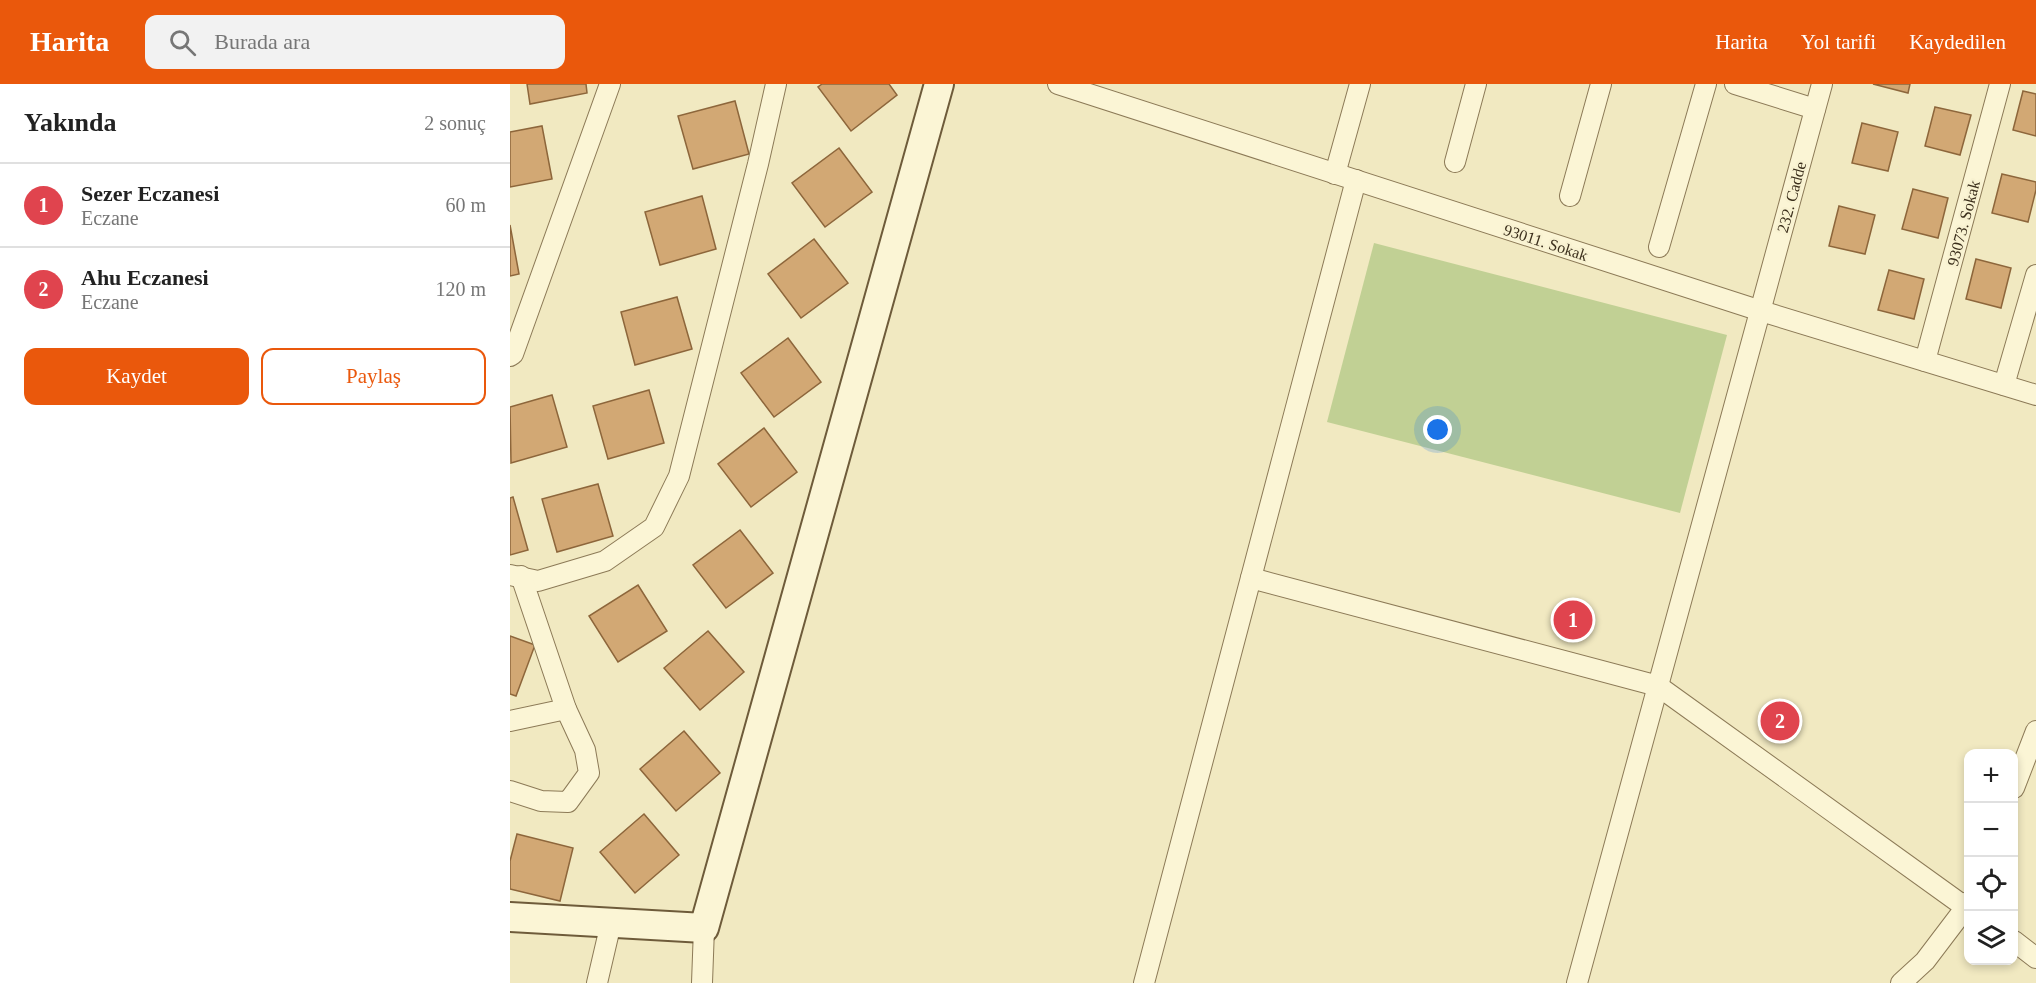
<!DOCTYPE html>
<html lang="tr">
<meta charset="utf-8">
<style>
body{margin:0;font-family:"Times New Roman",serif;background:#f2f2f2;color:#222}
.controls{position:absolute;right:18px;bottom:18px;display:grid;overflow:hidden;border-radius:12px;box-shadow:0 3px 9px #0003}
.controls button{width:54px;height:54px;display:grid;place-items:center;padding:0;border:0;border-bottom:2px solid #e0e0e0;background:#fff;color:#222;font:30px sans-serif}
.you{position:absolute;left:928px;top:346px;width:21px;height:21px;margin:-15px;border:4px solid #fff;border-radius:50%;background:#1a73e8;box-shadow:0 0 0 9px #1a73e833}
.badge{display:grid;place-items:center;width:39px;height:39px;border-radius:50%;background:#ea580c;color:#fff;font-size:20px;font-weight:700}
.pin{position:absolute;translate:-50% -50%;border:3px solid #fff;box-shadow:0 2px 6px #0006}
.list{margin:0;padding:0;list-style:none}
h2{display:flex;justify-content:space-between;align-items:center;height:78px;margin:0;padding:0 24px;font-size:26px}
h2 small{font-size:20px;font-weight:400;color:#767676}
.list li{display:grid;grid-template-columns:39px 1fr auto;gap:18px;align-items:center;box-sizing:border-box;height:84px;padding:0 24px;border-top:2px solid #e0e0e0}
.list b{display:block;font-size:22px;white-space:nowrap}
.list p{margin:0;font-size:20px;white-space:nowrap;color:#767676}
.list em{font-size:20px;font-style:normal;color:#767676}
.actions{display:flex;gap:12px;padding:18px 24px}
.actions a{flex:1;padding:14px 0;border:2px solid #ea580c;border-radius:12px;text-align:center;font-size:21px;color:#ea580c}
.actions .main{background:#ea580c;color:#fff}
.icon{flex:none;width:33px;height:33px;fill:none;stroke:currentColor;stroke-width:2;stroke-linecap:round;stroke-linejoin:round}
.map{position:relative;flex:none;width:1526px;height:899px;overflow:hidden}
header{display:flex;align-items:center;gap:36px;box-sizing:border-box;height:84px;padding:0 30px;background:#ea580c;color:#fff}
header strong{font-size:28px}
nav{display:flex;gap:33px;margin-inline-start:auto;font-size:21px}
.search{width:420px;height:54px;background:#f2f2f2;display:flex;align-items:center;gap:15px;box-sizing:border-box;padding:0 21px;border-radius:12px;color:#767676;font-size:22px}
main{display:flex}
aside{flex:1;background:#fff}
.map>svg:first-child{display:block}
</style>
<header>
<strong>Harita</strong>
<div class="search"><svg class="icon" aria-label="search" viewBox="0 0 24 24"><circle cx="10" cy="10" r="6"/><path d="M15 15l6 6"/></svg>Burada ara</div>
<nav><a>Harita</a><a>Yol tarifi</a><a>Kaydedilen</a></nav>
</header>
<main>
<aside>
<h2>Yakında<small>2 sonuç</small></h2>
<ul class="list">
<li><span class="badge" style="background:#e0444e">1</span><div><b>Sezer Eczanesi</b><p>Eczane</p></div><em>60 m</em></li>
<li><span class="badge" style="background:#e0444e">2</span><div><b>Ahu Eczanesi</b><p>Eczane</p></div><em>120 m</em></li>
</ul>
<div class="actions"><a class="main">Kaydet</a><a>Paylaş</a></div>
</aside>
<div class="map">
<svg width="1526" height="899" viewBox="0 0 1526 899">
<rect width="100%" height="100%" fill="#f1e9c1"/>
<path fill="#c1d094" d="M864 159 1217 251 1170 429 817 338Z"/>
<g fill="#d2a874" stroke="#8d663b" stroke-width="1.5">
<path d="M17 0H76L77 9 20 20Z"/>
<path d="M312 0H379L387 11 341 47 308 3Z"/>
<path d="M1363 0H1400L1398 9Z"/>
<path d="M1513 7 1526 10V52L1503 46Z"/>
<path d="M225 17 239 70 183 85 168 32Z"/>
<path d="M1425 23 1461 31 1450 71 1415 62Z"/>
<path d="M1352 39 1388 48 1378 87 1342 79Z"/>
<path d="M32 42 42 95 0 103V48Z"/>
<path d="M329 64 362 108 315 143 282 99Z"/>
<path d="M1492 90 1526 98V106L1518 138 1482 129Z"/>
<path d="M1403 105 1438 114 1428 154 1392 145Z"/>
<path d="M192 112 206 165 150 181 135 128Z"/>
<path d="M1329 122 1365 131 1355 170 1319 162Z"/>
<path d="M0 141 9 190 0 192Z"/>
<path d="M304 155 338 199 291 234 258 190Z"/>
<path d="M1466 175 1501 184 1491 224 1456 215Z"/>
<path d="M1379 186 1414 195 1404 235 1368 226Z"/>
<path d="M167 213 182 265 125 281 111 228Z"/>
<path d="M278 254 311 298 264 333 231 289Z"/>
<path d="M139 306 154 359 98 375 83 322Z"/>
<path d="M42 311 57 363 1 379 0 323Z"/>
<path d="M254 344 287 388 241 423 208 380Z"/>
<path d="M88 400 103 452 47 468 32 415Z"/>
<path d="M3 413 18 466 0 471V414Z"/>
<path d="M230 446 263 489 216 524 183 481Z"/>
<path d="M128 501 157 547 108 578 79 532Z"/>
<path d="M198 547 234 588 190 626 154 584Z"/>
<path d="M0 552 25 561 6 612 0 610Z"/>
<path d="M174 647 210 689 166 727 130 685Z"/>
<path d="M134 730 169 771 125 809 90 768Z"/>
<path d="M7 750 63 764 50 817 0 805V777Z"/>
</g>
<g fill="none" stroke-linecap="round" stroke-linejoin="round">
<g stroke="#8c7a57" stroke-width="22">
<g id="street">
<path d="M548 0 1251 227 1526 311"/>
<path d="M1225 0 1305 25"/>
<path d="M945 78 966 0"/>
<path d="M825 90 850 0"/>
<path d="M1060 112 1091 0"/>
<path d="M1149 163 1196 0"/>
<path d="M0 272 3 270 100 0"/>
<path d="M1415 277 1490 0"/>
<path d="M1494 301 1526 191"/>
<path d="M0 491 28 497 95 477 144 443 169 392 248 80 266 0"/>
<path d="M741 494 1148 602 1458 825"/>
<path d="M0 637 56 625 11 492"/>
<path d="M1504 704 1526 647"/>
<path d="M0 707 31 717 58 718 79 689 75 666 56 625"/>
<path d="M1504 857 1526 874"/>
<path d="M87 899 101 839"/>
<path d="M192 899 194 844"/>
<path d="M634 899 846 96"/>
<path d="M1067 899 1312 0"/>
<path d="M1391 899 1415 877 1456 823 1458 818"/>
</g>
</g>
<g stroke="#6e5b3a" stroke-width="32">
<path id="secondary" d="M0 833 194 844 429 0"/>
</g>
<use href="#street" stroke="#fbf5d5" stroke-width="20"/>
<use href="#secondary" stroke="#fbf5d5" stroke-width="28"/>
</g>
<g text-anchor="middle" stroke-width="5" stroke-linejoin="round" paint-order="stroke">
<g font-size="16" fill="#3b2f1c" stroke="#f8f2d1">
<text transform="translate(1281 113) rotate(-75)" y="6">232. Cadde</text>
<text transform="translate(1453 139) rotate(-75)" y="6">93073. Sokak</text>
<text transform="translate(1036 158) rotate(18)" y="6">93011. Sokak</text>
</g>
</g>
</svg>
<div class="controls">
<button>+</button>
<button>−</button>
<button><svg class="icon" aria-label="locate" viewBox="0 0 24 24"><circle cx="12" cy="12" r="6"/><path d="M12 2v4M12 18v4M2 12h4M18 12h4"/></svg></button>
<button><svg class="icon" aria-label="layers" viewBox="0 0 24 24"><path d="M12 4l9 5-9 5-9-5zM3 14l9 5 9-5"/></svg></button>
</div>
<div class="you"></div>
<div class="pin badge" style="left:1063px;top:536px;background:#e0444e">1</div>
<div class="pin badge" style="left:1270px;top:637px;background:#e0444e">2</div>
</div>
</main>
